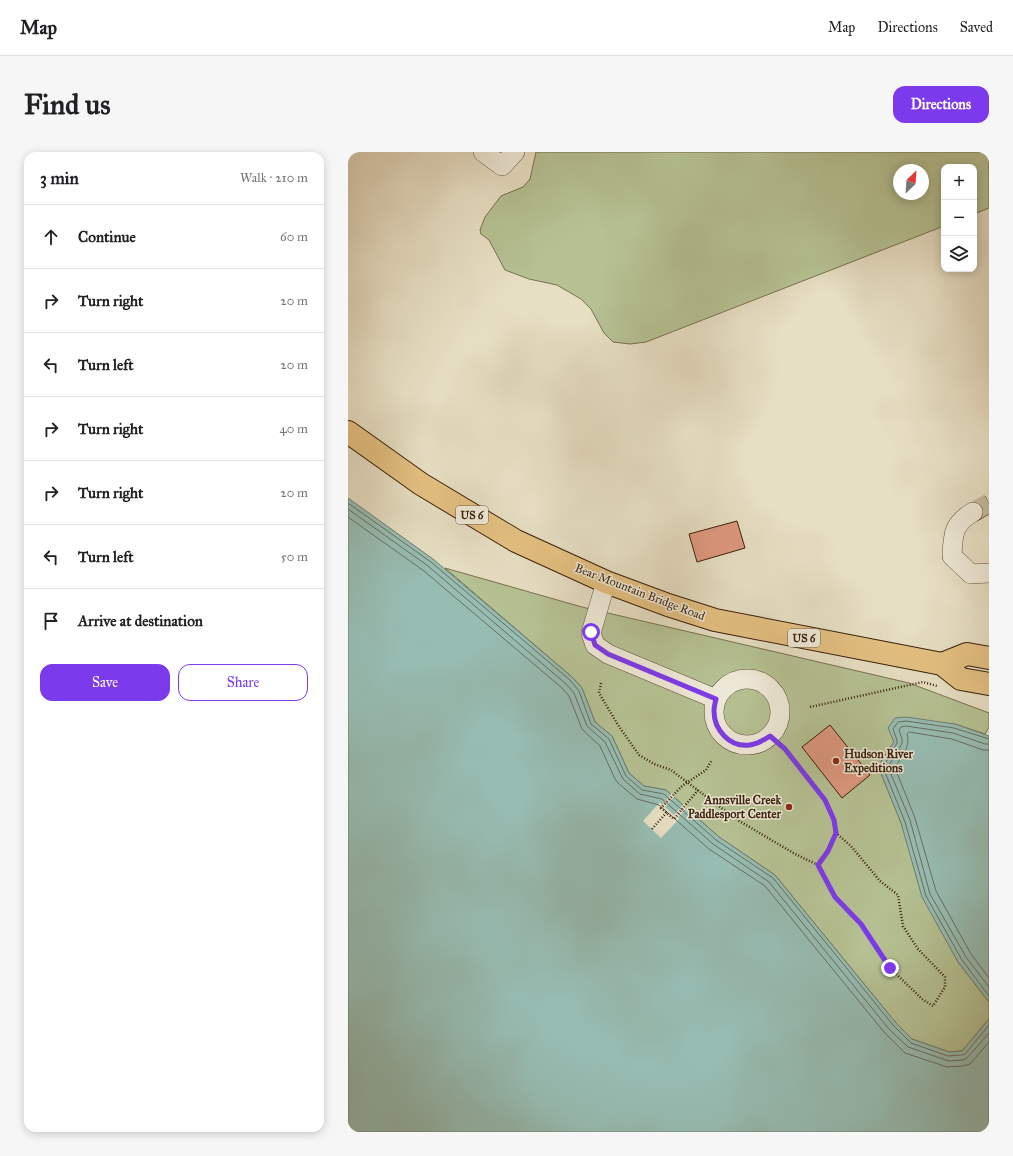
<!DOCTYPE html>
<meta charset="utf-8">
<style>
body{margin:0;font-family:"IM FELL Great Primer",serif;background:#f6f6f6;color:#202124}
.controls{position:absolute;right:12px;top:12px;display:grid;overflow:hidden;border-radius:8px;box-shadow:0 2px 10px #0003}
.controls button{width:36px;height:36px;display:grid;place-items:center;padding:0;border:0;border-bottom:1px solid #e0e0e0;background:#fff;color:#202124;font:20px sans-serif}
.compass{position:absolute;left:545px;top:12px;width:36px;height:36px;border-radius:50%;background:#fff;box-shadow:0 2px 10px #0003;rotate:25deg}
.stop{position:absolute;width:12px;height:12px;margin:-9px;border:3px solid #7c3aed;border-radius:50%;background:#fff}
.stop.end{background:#7c3aed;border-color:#fff;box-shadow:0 1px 4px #0008}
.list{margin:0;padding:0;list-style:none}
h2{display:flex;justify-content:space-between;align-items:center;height:52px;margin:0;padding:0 16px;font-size:17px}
h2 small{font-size:13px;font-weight:400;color:#757577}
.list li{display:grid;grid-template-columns:26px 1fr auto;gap:12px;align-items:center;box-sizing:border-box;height:64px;padding:0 16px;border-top:1px solid #e0e0e0}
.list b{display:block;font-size:15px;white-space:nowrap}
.list em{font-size:13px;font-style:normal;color:#757577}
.actions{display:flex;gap:8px;padding:12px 16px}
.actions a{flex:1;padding:9px 0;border:1px solid #7c3aed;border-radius:12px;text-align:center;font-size:14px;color:#7c3aed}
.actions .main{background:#7c3aed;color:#fff}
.icon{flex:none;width:22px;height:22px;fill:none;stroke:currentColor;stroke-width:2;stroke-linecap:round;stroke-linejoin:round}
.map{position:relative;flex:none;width:641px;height:980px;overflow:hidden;border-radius:12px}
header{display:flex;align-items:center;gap:24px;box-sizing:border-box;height:56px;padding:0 20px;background:#fff;border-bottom:1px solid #e0e0e0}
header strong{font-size:19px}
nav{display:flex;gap:22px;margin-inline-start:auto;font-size:14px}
.intro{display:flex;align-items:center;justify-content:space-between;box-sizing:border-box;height:96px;padding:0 24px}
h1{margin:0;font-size:28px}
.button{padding:10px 18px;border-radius:12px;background:#7c3aed;color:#fff;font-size:14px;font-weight:700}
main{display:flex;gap:24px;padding:0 24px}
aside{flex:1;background:#fff;border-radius:12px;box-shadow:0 2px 10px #0003}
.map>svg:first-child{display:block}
</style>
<header>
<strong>Map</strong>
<nav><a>Map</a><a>Directions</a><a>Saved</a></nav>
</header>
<div class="intro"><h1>Find us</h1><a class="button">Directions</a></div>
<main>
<aside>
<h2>3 min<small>Walk · 210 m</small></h2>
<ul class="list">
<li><svg class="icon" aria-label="ahead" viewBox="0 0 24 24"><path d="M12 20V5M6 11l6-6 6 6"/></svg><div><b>Continue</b></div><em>60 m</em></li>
<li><svg class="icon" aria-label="right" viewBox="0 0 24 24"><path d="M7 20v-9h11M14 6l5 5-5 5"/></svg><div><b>Turn right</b></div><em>20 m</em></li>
<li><svg class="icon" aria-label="left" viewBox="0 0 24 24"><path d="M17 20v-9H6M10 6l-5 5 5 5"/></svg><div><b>Turn left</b></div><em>20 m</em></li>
<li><svg class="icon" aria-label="right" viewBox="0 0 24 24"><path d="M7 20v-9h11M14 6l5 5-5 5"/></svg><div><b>Turn right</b></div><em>40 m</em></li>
<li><svg class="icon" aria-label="right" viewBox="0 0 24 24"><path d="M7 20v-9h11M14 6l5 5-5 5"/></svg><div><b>Turn right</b></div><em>20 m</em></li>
<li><svg class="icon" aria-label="left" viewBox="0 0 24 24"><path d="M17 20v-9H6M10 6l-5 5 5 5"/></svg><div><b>Turn left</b></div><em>50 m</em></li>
<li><svg class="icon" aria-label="arrive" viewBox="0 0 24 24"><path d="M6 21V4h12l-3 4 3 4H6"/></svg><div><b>Arrive at destination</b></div></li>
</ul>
<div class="actions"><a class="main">Save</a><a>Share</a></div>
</aside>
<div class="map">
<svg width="641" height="980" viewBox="0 0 641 980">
<rect width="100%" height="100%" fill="#e7dfc4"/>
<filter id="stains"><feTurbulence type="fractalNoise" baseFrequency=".005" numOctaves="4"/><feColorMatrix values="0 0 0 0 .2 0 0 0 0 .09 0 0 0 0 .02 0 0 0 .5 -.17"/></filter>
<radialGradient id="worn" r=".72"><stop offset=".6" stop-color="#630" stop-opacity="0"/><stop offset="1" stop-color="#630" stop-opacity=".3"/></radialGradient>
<g fill="#b6c294" stroke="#787050" fill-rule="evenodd">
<path d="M188 0H641V56L626 62V15H596V74L298 190 282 192 265 190 256 181 243 157 233 147 209 133 181 127 157 118 141 88 133 82 132 78 137 65 153 44 175 35 182 27ZM551 18H575V42H551Z"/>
<path d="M97 416 234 455 561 531 641 561V575L637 582 607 572 546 590 530 614 610 810 641 850V867L614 899 601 900 564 887 548 871 427 723 371 685 318 638 296 634 281 621 264 584 247 570 234 536 224 525Z"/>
</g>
<g fill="#97bdb3" stroke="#717e70">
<path d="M0 346 85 407 224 525 234 536 247 570 264 584 281 621 296 634 318 638 371 685 427 723 548 871 564 887 601 900 614 899 641 867V980H0Z"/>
<path d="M558 565 607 572 641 584V850L610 810 574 745 553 671 530 614 546 590 540 576 547 566Z"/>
</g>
<path fill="#e7dfc4" d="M324 641 327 644 317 655 326 663 336 652 339 655 330 666 331 667 313 686 295 669 312 650 314 653Z"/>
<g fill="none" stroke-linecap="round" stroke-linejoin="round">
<g stroke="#686e5f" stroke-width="1">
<path d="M0 351 83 410 222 528 231 539 243 572 261 587 278 624 294 638 316 642 368 688 425 726 545 873 563 891 600 904 614 903 617 902 641 873"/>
<path d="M0 357 80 414 218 532 226 541 239 574 257 590 275 627 292 642 314 647 365 692 421 730 541 877 560 895 601 909 615 908 619 906 641 881"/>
<path d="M0 365 76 419 214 536 221 544 234 577 252 594 267 627 270 631 289 647 311 653 361 697 417 734 536 880 557 901 599 915 615 914 622 912 641 890"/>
<path d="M641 587 606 576 558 569 550 570 545 577 549 588V591L535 615 557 670 578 744 614 808 641 844"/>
<path d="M641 592H637L605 581 558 574 553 575 551 578 554 587V592L540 615 562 668 582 742 618 805 641 835"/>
<path d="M641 598H635L604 587 561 580 559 582C563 596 553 604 547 616L567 666 588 739 623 802 641 826"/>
</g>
</g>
<g fill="#de987f" stroke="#391f0b">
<path d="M637 344 641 352V362L629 369 620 353Z"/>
<path d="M389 369 397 396 349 410 341 382Z"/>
<path d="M482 573 522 623 494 646 454 595Z"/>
</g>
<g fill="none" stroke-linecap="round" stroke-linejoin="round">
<path stroke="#c4b99f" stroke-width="19" stroke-dasharray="19 10" stroke-linecap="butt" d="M625 360 641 351"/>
<g stroke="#644f39" stroke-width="20">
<g id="minor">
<path d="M135 0 154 14 167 0"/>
<path d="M625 360C605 372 605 382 604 404L623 422 641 421"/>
<path d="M258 430 243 481 247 493 260 502 368 547"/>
<circle cx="399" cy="560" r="33"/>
</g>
</g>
<g stroke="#391f0b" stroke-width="24">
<g id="highway">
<path d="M0 280 73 332 168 389 258 430 320 453 367 468 594 512 613 527 641 532"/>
<path d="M594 512 619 502 641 506"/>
</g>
</g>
<g stroke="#391f0b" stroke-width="2.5" stroke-dasharray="1 2" stroke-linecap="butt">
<path d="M253 531 251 541 270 573 291 603 306 612 323 618 388 667 447 702 470 713 480 699 488 681 486 668 477 648 437 597 422 584"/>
<path d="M462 555 575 530 589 534"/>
<path d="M350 638 326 667 313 656 334 634 358 618 364 608"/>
<path d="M304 677 319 660"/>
<path d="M470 713 487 745 513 772 542 816 574 847 585 854 597 835V825L570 797 555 774 550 743 532 729 503 694 488 681"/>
</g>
<use href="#minor" stroke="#efead9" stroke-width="19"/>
<use href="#highway" stroke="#e4c082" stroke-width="22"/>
</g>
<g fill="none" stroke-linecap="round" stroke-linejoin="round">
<path stroke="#7c3aed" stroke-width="5" d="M243 480 247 493 260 502 368 547C367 551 366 555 366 559 366 578 382 596 402 593 410 592 416 588 422 584L437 597 477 648 486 668 488 681 480 699 470 713 487 745 513 772 542 816"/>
</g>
<g fill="#8f2418" stroke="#efead9" stroke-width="1.5">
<circle cx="488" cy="609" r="4"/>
<circle cx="441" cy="655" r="4"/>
</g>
<g text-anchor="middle" stroke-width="3" stroke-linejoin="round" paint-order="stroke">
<g fill="#efead9" stroke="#705c49" stroke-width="1">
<rect x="108" y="354" width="32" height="18" rx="3"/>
<rect x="440" y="477" width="32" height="18" rx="3"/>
</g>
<g font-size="11" font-weight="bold" fill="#391f0b">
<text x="124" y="367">US 6</text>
<text x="456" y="490">US 6</text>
</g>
<g font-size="12" fill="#391f0b" stroke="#efead9">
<text transform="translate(292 440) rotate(21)" y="4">Bear Mountain Bridge Road</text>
</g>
<g font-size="12" font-weight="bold" fill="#391f0b" stroke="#efead9" text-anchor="start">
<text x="496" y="606">Hudson River<tspan x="496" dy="14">Expeditions</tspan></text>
<text x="433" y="652" text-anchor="end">Annsville Creek<tspan x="433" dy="14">Paddlesport Center</tspan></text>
</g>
</g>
<rect width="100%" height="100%" filter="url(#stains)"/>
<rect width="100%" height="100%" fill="url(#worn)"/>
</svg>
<div class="controls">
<button>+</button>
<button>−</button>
<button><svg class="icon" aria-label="layers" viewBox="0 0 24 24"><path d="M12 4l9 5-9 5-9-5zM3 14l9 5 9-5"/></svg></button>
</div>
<svg class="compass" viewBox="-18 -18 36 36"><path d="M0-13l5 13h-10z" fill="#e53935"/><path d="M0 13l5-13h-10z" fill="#757577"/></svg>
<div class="stop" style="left:243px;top:480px"></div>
<div class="stop end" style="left:542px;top:816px"></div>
</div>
</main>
